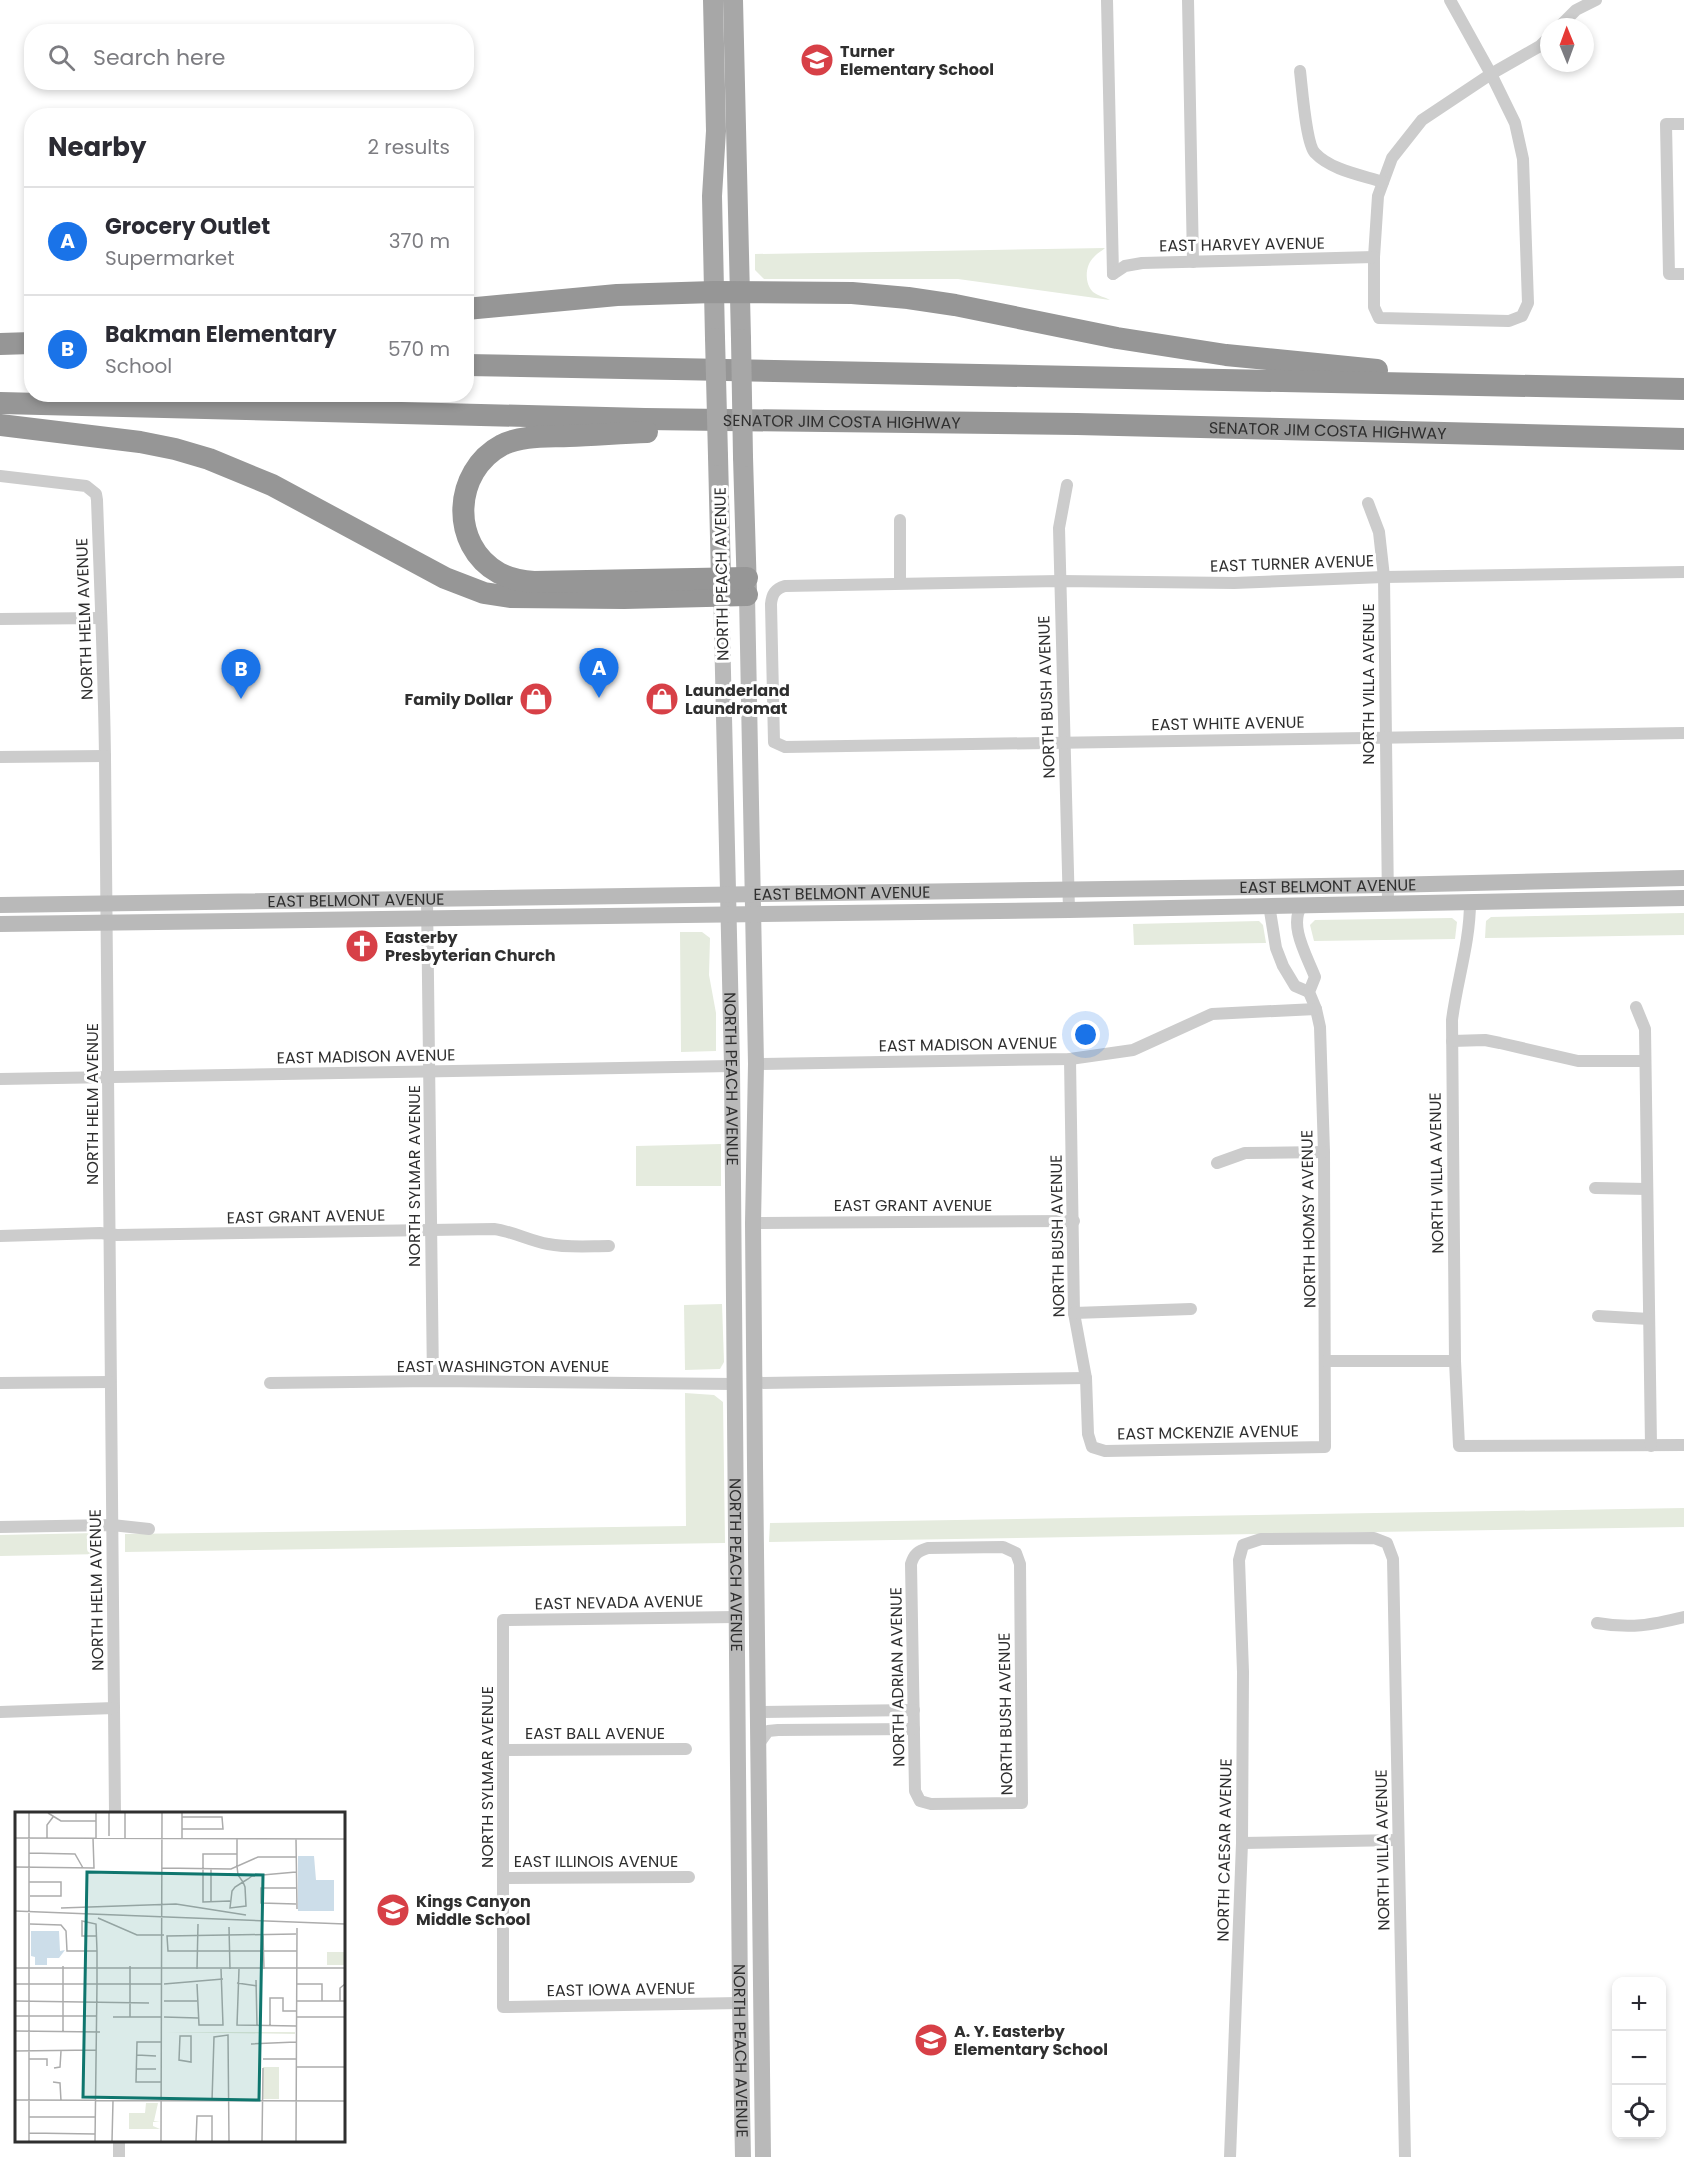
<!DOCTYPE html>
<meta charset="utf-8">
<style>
body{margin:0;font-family:Poppins,sans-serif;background:#f7f7f7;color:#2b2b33}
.controls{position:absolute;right:18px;bottom:18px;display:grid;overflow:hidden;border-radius:12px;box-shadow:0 3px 9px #0003}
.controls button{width:54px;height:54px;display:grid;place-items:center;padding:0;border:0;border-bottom:2px solid #e1e1e2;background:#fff;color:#2b2b33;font:30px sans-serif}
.compass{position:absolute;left:1540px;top:18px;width:54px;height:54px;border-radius:50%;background:#fff;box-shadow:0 3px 9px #0003;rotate:359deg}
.you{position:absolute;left:1086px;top:1035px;width:21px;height:21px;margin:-15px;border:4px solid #fff;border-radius:50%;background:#1a73e8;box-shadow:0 0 0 9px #1a73e833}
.badge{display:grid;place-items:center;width:39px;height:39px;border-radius:50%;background:#1a73e8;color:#fff;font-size:20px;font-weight:700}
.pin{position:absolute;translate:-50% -50px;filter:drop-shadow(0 2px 3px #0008)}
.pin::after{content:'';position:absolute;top:32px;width:21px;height:18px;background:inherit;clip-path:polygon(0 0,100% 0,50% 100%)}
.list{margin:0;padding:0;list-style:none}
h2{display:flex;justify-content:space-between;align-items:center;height:78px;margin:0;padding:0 24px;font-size:26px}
h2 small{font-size:20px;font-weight:400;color:#7c7c81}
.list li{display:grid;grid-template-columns:39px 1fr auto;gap:18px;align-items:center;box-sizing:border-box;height:108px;padding:0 24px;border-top:2px solid #e1e1e2}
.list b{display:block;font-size:22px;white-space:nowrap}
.list p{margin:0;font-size:20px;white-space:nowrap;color:#7c7c81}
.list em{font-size:20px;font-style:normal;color:#7c7c81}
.icon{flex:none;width:33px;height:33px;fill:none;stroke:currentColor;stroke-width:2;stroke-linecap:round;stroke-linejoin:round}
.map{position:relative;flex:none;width:1684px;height:2157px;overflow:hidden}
.search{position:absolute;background:#fff;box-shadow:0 3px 9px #0003;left:24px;top:24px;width:450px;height:66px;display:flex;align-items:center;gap:15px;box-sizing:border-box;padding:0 21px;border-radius:24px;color:#7c7c81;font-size:22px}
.panel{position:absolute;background:#fff;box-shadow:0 3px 9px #0003;left:24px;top:108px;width:450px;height:294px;border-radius:24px}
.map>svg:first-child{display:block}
</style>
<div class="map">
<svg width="1684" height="2157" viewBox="0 0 1684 2157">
<rect width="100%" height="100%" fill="#fff"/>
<g fill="#e5ebde">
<path d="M1105 248C1102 251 1097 253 1094 257 1085 265 1084 283 1093 292 1098 296 1105 297 1110 300L958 279H764L755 270V254Z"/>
<path d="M1684 913V935L1485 938 1486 921 1491 917Z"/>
<path d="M1452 918 1457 922 1455 939 1314 941 1310 925 1315 920Z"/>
<path d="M1259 921 1263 925 1266 943 1134 945 1133 924Z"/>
<path d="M680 932H702L710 938 709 975 716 1013V1051L681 1052Z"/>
<path d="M721 1144V1186H636V1146Z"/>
<path d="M722 1304 724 1362 720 1369 685 1370 684 1305Z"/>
<path d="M685 1393 714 1395 723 1402 725 1543 125 1552V1534L686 1526Z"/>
<path d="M1684 1508V1527L769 1542 770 1523Z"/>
<path d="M97 1533 102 1535 103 1554 0 1556V1535Z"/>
</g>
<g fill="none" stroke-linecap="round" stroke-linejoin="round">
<g stroke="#ccc" stroke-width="12">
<path d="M1107 0 1113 274"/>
<path d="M1188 0 1193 262"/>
<path d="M1450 0 1491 74 1515 123 1523 159 1528 303 1522 316 1509 321 1379 318 1374 307V257L1378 196 1392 158 1422 120 1491 74 1540 46 1549 37"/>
<path d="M1559 27 1576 10 1596 0"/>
<path d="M1300 71C1302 87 1306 144 1315 153 1331 170 1361 175 1383 182"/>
<path d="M1684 124H1666L1669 274H1684"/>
<path d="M1113 274 1125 266 1142 263 1374 257"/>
<path d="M0 476 86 486 96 494 97 500C100 586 104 672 105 758 110 1109 111 1461 115 1814"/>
<path d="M1067 485 1059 528 1069 910"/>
<path d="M1368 503 1379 532 1384 577 1388 903"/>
<path d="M900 520V583"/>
<path d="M1684 572 1384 577 1234 583 1060 581 785 586C775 589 772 594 771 604L774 742 785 747 1684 733"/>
<path d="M0 619 101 618"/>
<path d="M0 757 105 756"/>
<path d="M427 899 433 1381"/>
<path d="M1470 902C1470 943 1457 980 1452 1020L1455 1361 1459 1446 1684 1445"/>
<path d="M1264 906 1270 911 1276 948 1283 966 1295 986 1309 992"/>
<path d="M1636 1007 1645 1029 1651 1446"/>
<path d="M1452 1041 1485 1040 1500 1043 1578 1061H1645"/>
<path d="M1070 1059 1074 1313 1086 1378 1088 1434 1092 1447 1105 1451 1325 1447 1324 1152 1320 1027 1316 1009 1309 992 1315 977C1307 956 1288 925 1302 905"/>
<path d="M756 1064 1070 1059 1133 1050 1212 1014 1316 1009"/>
<path d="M0 1079 732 1066"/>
<path d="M1217 1163 1245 1153 1324 1152"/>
<path d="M1595 1188 1647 1189"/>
<path d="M753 1223 1074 1221"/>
<path d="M0 1236 100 1233 117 1235 494 1229C515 1232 530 1241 548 1244 568 1248 589 1246 609 1246"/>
<path d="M1074 1313 1191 1309"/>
<path d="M1598 1316 1649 1319"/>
<path d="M1326 1361H1455"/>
<path d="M0 1383 110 1382"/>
<path d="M270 1383 433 1381 735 1384"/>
<path d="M755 1383 1086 1378"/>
<path d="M0 1527 112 1525 149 1529"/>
<path d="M1003 1547 1016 1553 1020 1564 1022 1803 931 1804 920 1801 915 1791 911 1564C914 1554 918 1551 928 1548Z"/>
<path d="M736 1617 503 1620V2007L740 2003"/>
<path d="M1597 1623C1631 1629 1651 1625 1684 1617"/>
<path d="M0 1712 114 1708"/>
<path d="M757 1712 914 1710"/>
<path d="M758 1745 768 1731 778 1730 914 1729"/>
<path d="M503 1750 686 1749"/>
<path d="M1242 1843 1397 1840"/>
<path d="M503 1878 689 1877"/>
<path d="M119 2140V2157"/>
<path d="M1230 2157 1242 1843 1243 1672 1239 1560 1243 1545 1261 1539 1374 1538 1387 1543 1393 1559 1405 2157"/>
</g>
<g stroke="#b9b9b9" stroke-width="16">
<path id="s1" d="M721 585 732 1066 740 2003 743 2157"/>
<path d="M747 595 756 1064 753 1223 755 1465 763 2157"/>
<path id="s2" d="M0 905 1387 885 1684 878"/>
<path d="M0 924 1069 910 1684 898"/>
</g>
<g stroke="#a7a7a7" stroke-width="20">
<path d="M713 0 716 131 712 196 715 338"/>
<path d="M733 0 741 339"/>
<path d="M718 456 721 578"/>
<path d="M743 457 747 593"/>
</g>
<g stroke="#969696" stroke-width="22">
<path d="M466 309 617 295 714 292 852 293 908 298 955 305 1117 338 1226 355 1377 370"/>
<path d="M0 344 32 343"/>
<path d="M466 365 1684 389"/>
<path id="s3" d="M0 403 645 419 1077 424 1684 439"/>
<path d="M0 425 140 442 175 449 209 459 272 485 445 578 484 593 510 597 624 598 747 595"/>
<path d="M647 432C621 433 595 435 569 436 547 437 522 435 502 445 453 471 449 545 499 573 510 579 521 581 534 582L747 578"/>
</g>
<g stroke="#a7a7a7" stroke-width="20">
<path d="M715 338 718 456"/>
<path d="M741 339 743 457"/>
</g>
</g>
<defs>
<g id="school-disc" transform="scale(1.725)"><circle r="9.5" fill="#d74047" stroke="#fff"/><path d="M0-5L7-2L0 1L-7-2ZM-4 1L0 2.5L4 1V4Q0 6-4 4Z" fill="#fff"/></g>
<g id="shop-disc" transform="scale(1.725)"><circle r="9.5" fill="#d74047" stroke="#fff"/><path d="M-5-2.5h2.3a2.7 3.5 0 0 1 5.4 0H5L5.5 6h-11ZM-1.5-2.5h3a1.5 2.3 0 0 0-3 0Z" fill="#fff"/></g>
<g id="church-disc" transform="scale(1.725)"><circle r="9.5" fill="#d74047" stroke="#fff"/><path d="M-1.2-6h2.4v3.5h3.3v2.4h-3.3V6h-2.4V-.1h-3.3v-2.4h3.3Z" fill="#fff"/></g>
</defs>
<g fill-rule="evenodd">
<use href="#school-disc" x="817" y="60"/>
<use href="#shop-disc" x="536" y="699"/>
<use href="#shop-disc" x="662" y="699"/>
<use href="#church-disc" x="362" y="946"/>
<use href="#school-disc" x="393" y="1910"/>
<use href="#school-disc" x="931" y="2040"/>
</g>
<g text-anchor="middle" stroke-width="6" stroke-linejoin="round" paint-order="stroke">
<g font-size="16" font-weight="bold" fill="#2f2f2f" stroke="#fff" text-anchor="start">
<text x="840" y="57">Turner<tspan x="840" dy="18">Elementary School</tspan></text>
<text x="685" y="696">Launderland<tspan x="685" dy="18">Laundromat</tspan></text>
<text x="513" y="705" text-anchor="end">Family Dollar</text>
<text x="385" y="943">Easterby<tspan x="385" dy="18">Presbyterian Church</tspan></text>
<text x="416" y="1907">Kings Canyon<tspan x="416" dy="18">Middle School</tspan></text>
<text x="954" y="2037">A. Y. Easterby<tspan x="954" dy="18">Elementary School</tspan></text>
</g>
<g font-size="16" fill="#2f2f2f" stroke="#fff">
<text transform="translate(1242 244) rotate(-1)" y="6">EAST HARVEY AVENUE</text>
<text dy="6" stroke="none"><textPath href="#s3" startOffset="842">SENATOR JIM COSTA HIGHWAY</textPath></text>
<text dy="6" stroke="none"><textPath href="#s3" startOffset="1328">SENATOR JIM COSTA HIGHWAY</textPath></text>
<text transform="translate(1292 563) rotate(-2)" y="6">EAST TURNER AVENUE</text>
<text transform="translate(721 574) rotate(-91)" y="6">NORTH PEACH AVENUE</text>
<text transform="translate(84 619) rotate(-92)" y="6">NORTH HELM AVENUE</text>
<text transform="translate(1368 684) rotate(-90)" y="6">NORTH VILLA AVENUE</text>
<text transform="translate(1046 697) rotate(-92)" y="6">NORTH BUSH AVENUE</text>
<text transform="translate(1228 723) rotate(-1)" y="6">EAST WHITE AVENUE</text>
<text dy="6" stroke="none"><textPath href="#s2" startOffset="1328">EAST BELMONT AVENUE</textPath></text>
<text dy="6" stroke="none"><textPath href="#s2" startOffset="842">EAST BELMONT AVENUE</textPath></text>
<text dy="6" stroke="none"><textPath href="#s2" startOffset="356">EAST BELMONT AVENUE</textPath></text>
<text transform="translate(968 1044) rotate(-1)" y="6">EAST MADISON AVENUE</text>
<text transform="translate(366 1056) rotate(-1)" y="6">EAST MADISON AVENUE</text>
<text dy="6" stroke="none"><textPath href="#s1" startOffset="494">NORTH PEACH AVENUE</textPath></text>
<text transform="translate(92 1104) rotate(-90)" y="6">NORTH HELM AVENUE</text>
<text transform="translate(1436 1173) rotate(-91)" y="6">NORTH VILLA AVENUE</text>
<text transform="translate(414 1176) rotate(-90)" y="6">NORTH SYLMAR AVENUE</text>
<text x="913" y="1211">EAST GRANT AVENUE</text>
<text transform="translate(306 1216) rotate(-1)" y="6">EAST GRANT AVENUE</text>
<text transform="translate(1308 1219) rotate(-91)" y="6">NORTH HOMSY AVENUE</text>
<text transform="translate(1057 1236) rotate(-91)" y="6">NORTH BUSH AVENUE</text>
<text x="503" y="1372">EAST WASHINGTON AVENUE</text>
<text transform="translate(1208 1432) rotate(-1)" y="6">EAST MCKENZIE AVENUE</text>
<text dy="6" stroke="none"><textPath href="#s1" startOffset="980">NORTH PEACH AVENUE</textPath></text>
<text transform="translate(96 1590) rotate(-91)" y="6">NORTH HELM AVENUE</text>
<text transform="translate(619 1602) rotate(-1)" y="6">EAST NEVADA AVENUE</text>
<text transform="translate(897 1677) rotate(-91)" y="6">NORTH ADRIAN AVENUE</text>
<text transform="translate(1005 1714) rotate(-91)" y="6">NORTH BUSH AVENUE</text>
<text x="595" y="1739">EAST BALL AVENUE</text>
<text transform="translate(487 1777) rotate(-90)" y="6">NORTH SYLMAR AVENUE</text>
<text transform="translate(1224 1850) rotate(-89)" y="6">NORTH CAESAR AVENUE</text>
<text transform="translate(1382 1850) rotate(-91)" y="6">NORTH VILLA AVENUE</text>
<text x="596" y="1867">EAST ILLINOIS AVENUE</text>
<text transform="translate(621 1989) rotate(-1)" y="6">EAST IOWA AVENUE</text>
<text dy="6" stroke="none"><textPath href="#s1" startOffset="1466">NORTH PEACH AVENUE</textPath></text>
</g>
</g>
<g transform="translate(15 1812)">
<rect width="330" height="330" fill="#fff"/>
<path d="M312 140H330V153H312ZM150 220H280V222ZM248 255H264V287H248ZM131 291H143L139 309 145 310H138V314L145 317H114V301H130Z" fill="#e5ebde"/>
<path d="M283 44H299L301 68H319V99H283ZM16 119H44L45 139 50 138 44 146H32V153H20V145L16 144Z" fill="#ccdde9"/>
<path fill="none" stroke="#acacac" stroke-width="1.5" d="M33 1 46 9H81M81 1V26M94 1V24M110 1V26M167 17H208L207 5H167M0 26 330 27M32 26V13L38 5M167 26V1M222 27V54L223 63 228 70 230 75 231 94 215 96 217 79 220 75 228 70 233 67 237 64 281 60M281 27 282 97M14 41 60 42 68 56M0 55 79 56 78 26M147 56 216 57 243 45H281M196 56V89M14 70H46V84H15M281 76H246V91L281 92M215 89 188 90V42H222M46 96 161 92 231 103M0 99 330 112M83 106 122 123H149M15 112 46 113 51 119 52 139H82M214 115 215 157M281 122 152 124 153 139H282M248 123 249 157M0 156H330M182 157 183 112M224 157 222 213 281 214M241 168 242 214M222 171 242 174M0 172H147M149 172 208 167M182 172 184 213H208L206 157M282 172H307V189M0 189 134 191M149 189H182M281 189H330M325 189V176L330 172M0 204H81M98 205H146M115 205V154M149 205 183 206M281 205H330M255 214V186H268V199H281M0 219 85 220M48 219V154M165 224H176V250L164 248ZM236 232 281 230M0 239 81 238M122 243 141 244M14 247H32V254M248 247H281M281 255H330M39 256 45 255 46 239M121 257H141M38 270 45 271 46 289M146 270H121L122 230H146M0 288 330 289M197 289 199 225 213 223 214 329M14 305H80M14 321 80 322M14 329V1M80 329 82 172V139L81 112 67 109V124H82M97 329 98 289M146 329 147 1M181 329 182 304H197V329M247 329 248 256M281 329 282 116"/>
<path fill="#0f766e" fill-opacity="0.15" stroke="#0f766e" stroke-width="3" d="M72 60 248 63 244 288 68 285Z"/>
<rect width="330" height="330" fill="none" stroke="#2f2f2f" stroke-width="3"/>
</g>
</svg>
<div class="controls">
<button>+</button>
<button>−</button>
<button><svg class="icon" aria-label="locate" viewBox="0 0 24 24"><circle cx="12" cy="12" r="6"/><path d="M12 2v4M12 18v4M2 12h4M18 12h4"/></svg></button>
</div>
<svg class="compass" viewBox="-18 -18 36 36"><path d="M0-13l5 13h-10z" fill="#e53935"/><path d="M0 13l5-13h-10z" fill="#7c7c81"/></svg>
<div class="you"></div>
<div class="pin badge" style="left:599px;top:698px">A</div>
<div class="pin badge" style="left:241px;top:699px">B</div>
<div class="search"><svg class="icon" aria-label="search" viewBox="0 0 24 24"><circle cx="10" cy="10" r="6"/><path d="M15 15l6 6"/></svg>Search here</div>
<section class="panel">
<h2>Nearby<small>2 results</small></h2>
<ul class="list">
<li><span class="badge">A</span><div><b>Grocery Outlet</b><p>Supermarket</p></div><em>370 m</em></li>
<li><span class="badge">B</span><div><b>Bakman Elementary</b><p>School</p></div><em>570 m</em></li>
</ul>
</section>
</div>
